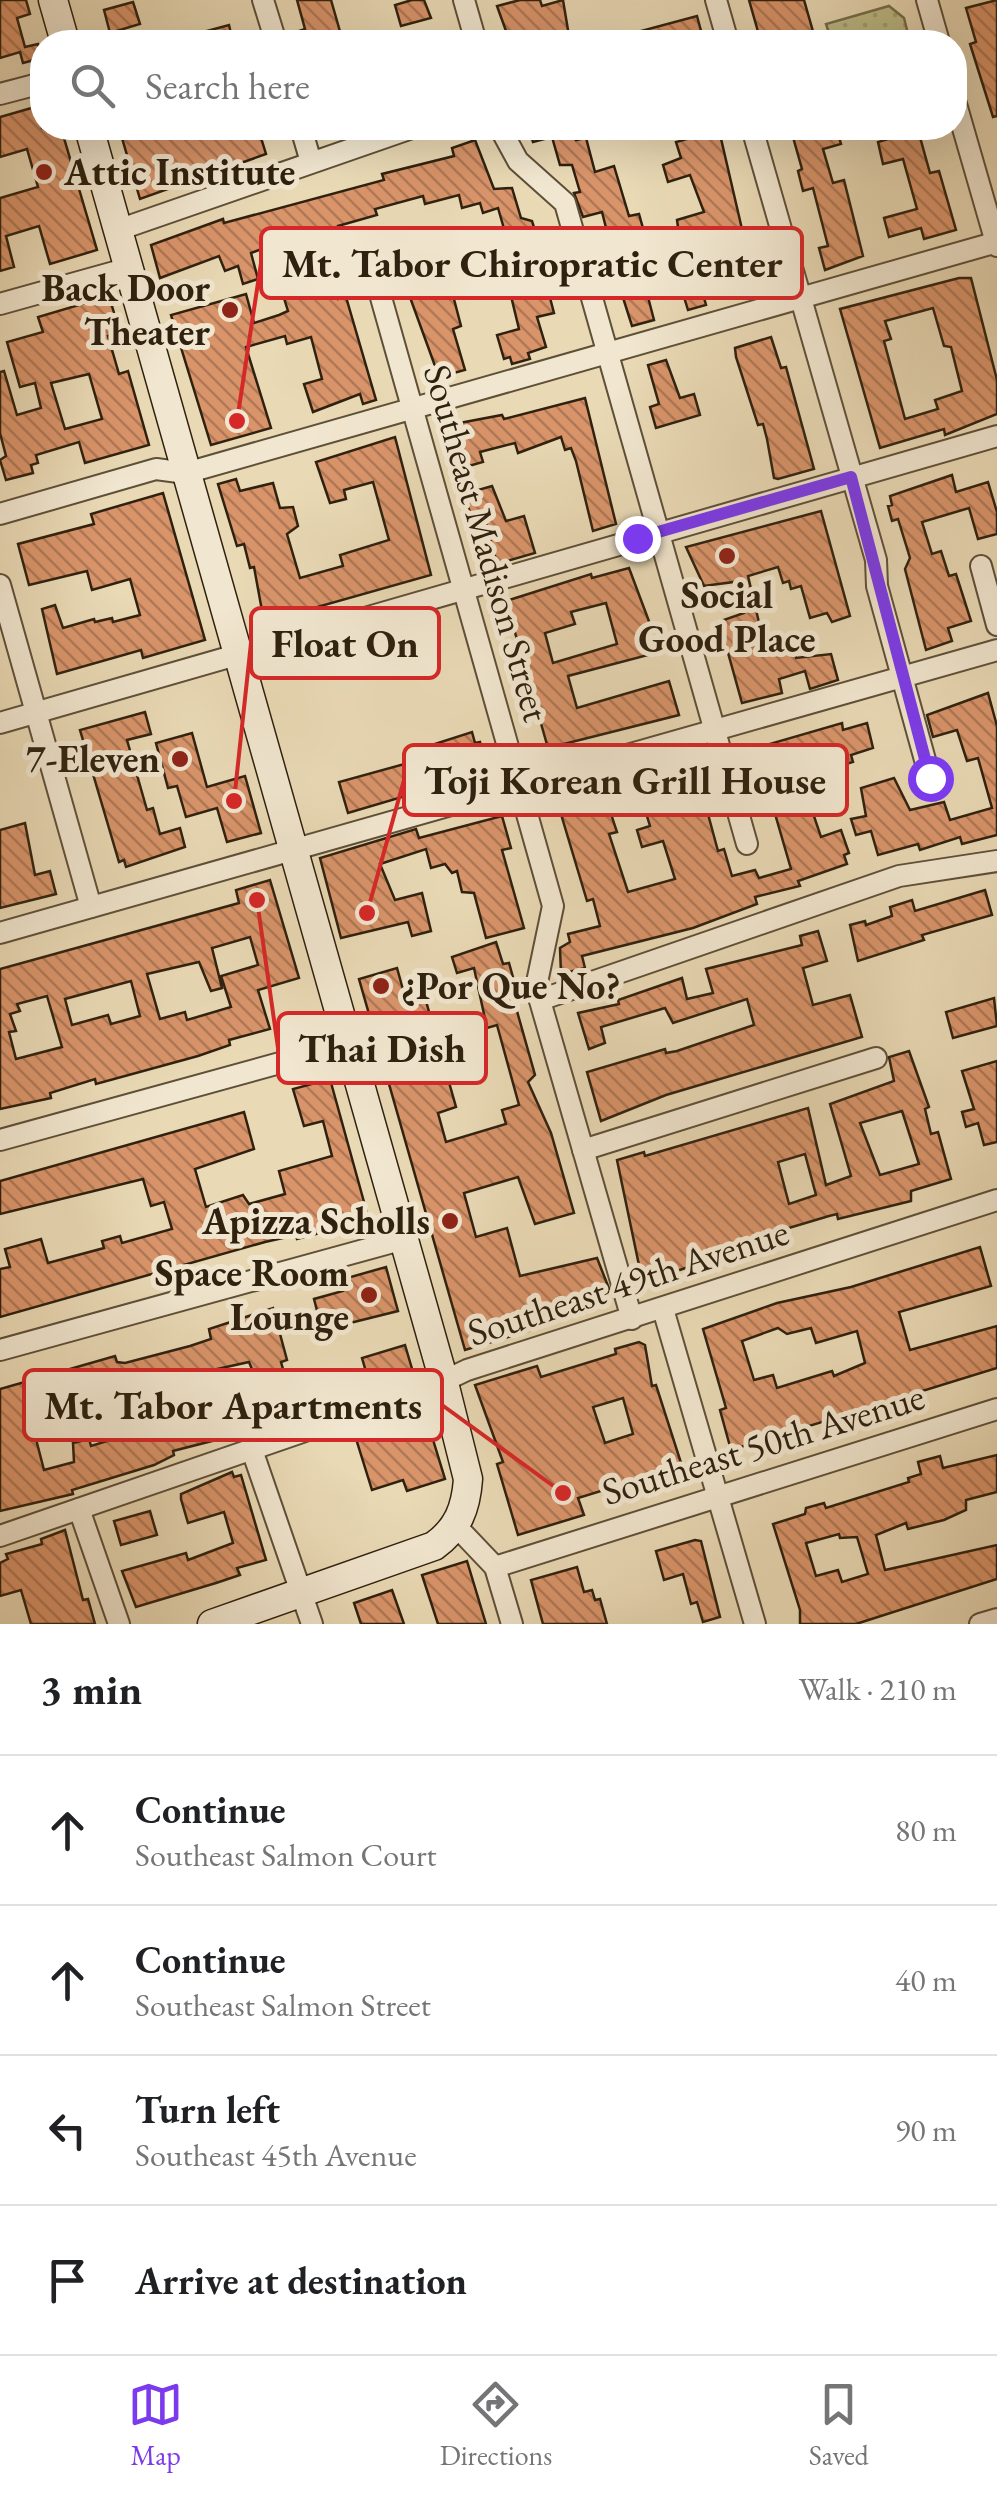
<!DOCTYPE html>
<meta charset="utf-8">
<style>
body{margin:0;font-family:"EB Garamond",serif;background:#f6f6f6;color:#202124}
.stop{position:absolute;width:30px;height:30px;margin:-22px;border:8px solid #7c3aed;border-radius:50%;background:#fff}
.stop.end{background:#7c3aed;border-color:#fff;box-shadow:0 2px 10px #0008}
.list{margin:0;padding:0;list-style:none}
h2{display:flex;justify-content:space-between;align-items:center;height:130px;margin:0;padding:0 40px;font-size:42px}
h2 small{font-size:32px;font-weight:400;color:#757577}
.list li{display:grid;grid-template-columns:65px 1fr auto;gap:30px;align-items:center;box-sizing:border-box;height:150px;padding:0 40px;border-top:2px solid #e0e0e0}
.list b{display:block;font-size:38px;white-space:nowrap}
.list p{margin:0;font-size:32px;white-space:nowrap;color:#757577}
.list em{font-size:32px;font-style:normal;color:#757577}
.icon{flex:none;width:55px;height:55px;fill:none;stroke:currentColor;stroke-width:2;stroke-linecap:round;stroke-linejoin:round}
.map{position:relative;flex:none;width:997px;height:1624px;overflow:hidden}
.search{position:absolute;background:#fff;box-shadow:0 10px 40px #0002;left:30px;right:30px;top:30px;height:110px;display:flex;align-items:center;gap:25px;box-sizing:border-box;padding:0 35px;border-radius:40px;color:#757577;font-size:38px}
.sheet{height:730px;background:#fff}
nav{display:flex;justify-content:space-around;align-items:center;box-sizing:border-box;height:140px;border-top:2px solid #e0e0e0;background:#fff;font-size:28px;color:#757577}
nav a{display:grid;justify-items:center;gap:5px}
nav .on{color:#7c3aed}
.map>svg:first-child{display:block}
</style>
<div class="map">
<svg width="997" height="1624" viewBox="0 0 997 1624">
<defs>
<pattern id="park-dots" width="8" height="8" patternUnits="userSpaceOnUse" patternTransform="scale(2.5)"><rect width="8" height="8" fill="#bebd88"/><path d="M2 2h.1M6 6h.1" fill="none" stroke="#a4a274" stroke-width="1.8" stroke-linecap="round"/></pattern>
<pattern id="building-back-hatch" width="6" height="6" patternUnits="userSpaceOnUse" patternTransform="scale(2.5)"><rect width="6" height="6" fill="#d9946a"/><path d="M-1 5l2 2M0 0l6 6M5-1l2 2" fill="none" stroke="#b07856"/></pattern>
</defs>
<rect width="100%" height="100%" fill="#e9d9b5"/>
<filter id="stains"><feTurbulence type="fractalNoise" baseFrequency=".002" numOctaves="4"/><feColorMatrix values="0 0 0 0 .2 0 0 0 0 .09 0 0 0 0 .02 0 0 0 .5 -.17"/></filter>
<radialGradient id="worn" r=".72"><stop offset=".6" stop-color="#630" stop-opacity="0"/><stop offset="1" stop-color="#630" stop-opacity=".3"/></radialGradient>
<path fill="url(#park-dots)" stroke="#766f4c" stroke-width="2.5" d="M889 6 904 18 910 42H832L826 24Z"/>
<g fill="url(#building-back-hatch)" stroke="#2f210f" stroke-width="2.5" fill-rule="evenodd">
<path d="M0 0H26L30 14 17 18 25 47 38 44 42 58 23 63 20 52 0 58Z"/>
<path d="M297 0H331L343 42H302L299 31 305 29Z"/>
<path d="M412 0H424L431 18 401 26 395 5Z"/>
<path d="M520 0H540L542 6 563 0 570 42H510L497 6Z"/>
<path d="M749 0H804L816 42H761Z"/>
<path d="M997 0V116L993 117 970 44 976 42 966 8Z"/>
<path d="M133 2 140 24 110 33 104 10Z"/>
<path d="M697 16 704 42H612L611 39Z"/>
<path d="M229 25 233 42H181V38Z"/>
<path d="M42 105V128H61L97 250 50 264 39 226 6 236 14 267 0 271V198L38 187 27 149 0 157V117Z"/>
<path d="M119 128H258L266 154 140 199Z"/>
<path d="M529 128H572L576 140 586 138 595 172 614 166 629 216 639 214 646 239 653 271 642 274 654 320 632 326 611 260 614 259 602 212 583 217 574 193 580 192 572 165H560L552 137 533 142Z"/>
<path d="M801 128H836L841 144 823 149 833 183 844 180 863 256 825 270 819 248 828 246 813 188 803 191 798 171 802 169 791 130Z"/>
<path d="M719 130 745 242 749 241 764 289 741 295 736 280 712 287 702 242 681 248 677 220 704 212 690 175 668 182 663 165 681 158 676 142Z"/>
<path d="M918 130 930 173 939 171 956 230 924 239 921 228 889 237 884 218 917 209 903 159 883 164 878 142Z"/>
<path d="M475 140 494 189 512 188 521 218 532 221 549 274 544 275 554 313 537 317 546 347 528 353 530 359 512 364 510 357 504 359 497 335 519 329 503 263 479 269 475 256 509 246 498 208 483 213 480 203 462 208 459 195 425 204 423 196 375 209 377 215 338 226 339 236 279 250 275 244 251 253 258 279 243 284 238 266 225 271 219 256 160 278 151 245 223 219 224 223 384 180 382 174 454 156 452 148Z"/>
<path d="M328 267 338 299 346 297 376 400 363 404 360 394 313 412 304 384 322 379 311 337 287 344 285 336 246 347 271 428 211 445 171 315 246 294 254 323 279 315 288 311 279 282Z"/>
<path d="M959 278H971L997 380V414L945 435 944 429 880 448 840 309ZM933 308 944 346 951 347 962 391 935 400 938 409 905 419 884 341 891 339 885 321Z"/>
<path d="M699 279 706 305 688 310 680 284Z"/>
<path d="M450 284 461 326 453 329 465 370 439 377 411 300 414 294Z"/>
<path d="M109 296 120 333 108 336 119 374 128 371 149 445 85 463 79 442 36 455 38 463 31 465 33 473 6 480 0 460 6 456 0 433V372L4 371 17 415 41 408 35 383 20 387 7 342 43 332 38 317ZM89 374 102 419 65 429 51 383Z"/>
<path d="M771 337 781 368 786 367 814 469 778 479 774 478 767 439 763 424 758 425 736 357 735 348Z"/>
<path d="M666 360 680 398 694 394 700 415 656 428 650 407 659 404 648 365Z"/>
<path d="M585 398 616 524 593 531 576 461 571 448 565 450 561 437 518 453 515 443 480 452 483 462 462 468 449 425 502 415 504 419Z"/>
<path d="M395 437 431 575 310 609 312 614 265 627 254 567 250 568 244 544 237 546 218 484 236 479 240 491 273 483 280 508 293 507 298 526 287 534 300 578 343 566 340 555 389 540 373 482 344 490 346 499 330 503 316 462Z"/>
<path d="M952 475 956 492 988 482 997 512V534L978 539 969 508 922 522 932 554 941 551 949 576 956 574 971 621 948 628 952 641 926 650 905 569 910 558 898 519 892 521 888 506 892 505 890 496Z"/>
<path d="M492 486 506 521 524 516 535 553 497 564 484 516 472 519 464 494Z"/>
<path d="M163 493 205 640 143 658 141 650 57 674 42 609 55 605 63 628 94 619 95 622 112 618 113 622 140 615 130 579 92 590 87 571 29 585 18 544 94 524 91 514Z"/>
<path d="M821 511 850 616 832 622 827 613 810 618 801 586 791 589 789 581 783 583 778 567 748 576 766 652 793 645 796 658 831 654 838 680 810 689 805 671 779 679 782 693 742 703 725 642 720 644 715 623 744 613 734 582 704 586 686 547Z"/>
<path d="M629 568 650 624 643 626 652 654 568 676 577 708 669 681 679 715 548 748 506 601 591 574 592 578ZM606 603 617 644 553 663 545 633 575 624 571 612Z"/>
<path d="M988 693 997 726V835L962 844 960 837 920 850 918 844 878 855 871 831 856 835 851 819 866 816 861 788 894 778 910 810 944 802 950 820 992 808 978 758 967 761 957 730 933 737 927 715Z"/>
<path d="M145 712 151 734 127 740 147 810 153 808 160 834 180 828 185 847 126 867 124 860 119 862 80 730Z"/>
<path d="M842 723 843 730 867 723 873 748 851 755 853 762 836 767H832L827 750 795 760 821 837 841 830 849 853 844 855 847 864 798 881 800 886 755 897 757 904 693 928 582 956 585 968 561 974 560 948 570 942 568 934 600 926 593 899 587 901 555 794 692 755 718 851 724 849 732 876 755 870 759 878 791 869 762 769 755 771 749 750ZM641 797 650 826 637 830 642 847 663 841 675 879 628 892 609 834 617 832 608 805Z"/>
<path d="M472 732 475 743 480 742 487 772 348 813 339 782 419 760 416 750Z"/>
<path d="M192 733 207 787 245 776 261 833 227 842 217 808 186 817 177 786 168 788 156 743Z"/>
<path d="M502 816 511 848 502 850 524 928 486 938 474 893 462 892 457 871 452 873 445 864 431 868 426 849 380 864 395 900 422 893 431 931 412 936 408 922 341 938 320 858 416 829 419 838Z"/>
<path d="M25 823 35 875 50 871 56 894 0 908V830Z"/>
<path d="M270 880 299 978 258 990 270 1029 229 1040 230 1045 198 1056 96 1084 95 1079 50 1093 51 1098 0 1109V969L239 903 236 890ZM250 937 258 965 221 976 231 1007 187 1020 185 1012 160 1019 147 974 199 962 211 991 222 988 212 948ZM131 981 140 1016 111 1024 108 1015 72 1025 65 999ZM47 996 62 1047 16 1059 9 1032 16 1031 10 1014 20 1011 17 1004Z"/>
<path d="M985 890 992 915 922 935 924 940 858 961 850 925 865 921 866 925 892 916 890 907 912 900 915 911Z"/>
<path d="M818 931 827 961 803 968 813 1005 850 995 862 1037 666 1095 601 1121 587 1072 665 1049 666 1053 677 1051 754 1025 747 999 673 1023 665 1008 601 1027 605 1043 589 1049 578 1013 619 1004 618 1000 682 978 687 999 713 993 706 969 802 945 800 936Z"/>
<path d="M496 942 503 964 509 963 516 988 511 990 535 1075 528 1082 551 1133 574 1213 535 1224 518 1177 464 1193 476 1237 507 1228 520 1276 597 1258 610 1291 583 1306 533 1320 535 1329 465 1350 359 979 397 968 404 993 422 987 456 1107 438 1113 446 1142 506 1124 502 1110 519 1105 497 1025 487 1028 474 968 457 973 452 957Z"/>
<path d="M994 998 997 1026 953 1038 946 1012Z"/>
<path d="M909 1051 929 1107 925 1109 931 1134 938 1132 951 1179 911 1191V1201L838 1219 837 1214 829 1216 782 1230 779 1240 766 1244 765 1240 677 1271 651 1277 648 1267 640 1270 617 1160 644 1152 645 1156 808 1108 826 1185 851 1176 830 1104 894 1081 889 1057ZM902 1111 919 1164 880 1175 860 1123ZM805 1154 816 1195 789 1204 778 1162Z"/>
<path d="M997 1061V1142L984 1145 978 1123 966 1127 962 1112 974 1109 962 1071Z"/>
<path d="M330 1079 369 1220 297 1239 296 1235 265 1242 0 1317V1269L10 1267 5 1249 41 1239 48 1263 104 1248 102 1241 120 1236 122 1243 172 1229 164 1202 151 1206 143 1179 0 1214V1181L244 1112 254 1149 195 1169 206 1207 243 1195 249 1204 285 1194 279 1171 332 1156 323 1121 304 1126 293 1089Z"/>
<path d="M980 1247 991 1286 899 1312 910 1350 997 1326V1368L731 1450 720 1410 726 1408 703 1329 777 1303 851 1287ZM778 1328 787 1334 811 1328 816 1343 857 1331 865 1363 834 1376 832 1371 777 1388 773 1375 754 1380 742 1341Z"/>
<path d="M386 1267 398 1311 322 1330 314 1299 343 1291 340 1280Z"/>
<path d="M273 1308 287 1360 281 1362 295 1411 245 1425 247 1432 173 1451 174 1455 154 1465 72 1490 73 1494 0 1511V1389L115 1356 117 1362 125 1363 190 1346 211 1339 209 1329ZM249 1362 265 1401 214 1416 213 1412 183 1418 91 1446 89 1439 73 1443 74 1462 44 1470 30 1416 60 1408 62 1416 84 1409 81 1398 108 1389 111 1399 140 1394 173 1385 172 1379Z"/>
<path d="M639 1342 645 1345 652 1386 656 1385 682 1466 578 1498 584 1515 518 1535 497 1464 503 1462 475 1385 537 1366 541 1377 616 1354 615 1349ZM623 1398 633 1434 605 1443 593 1407Z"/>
<path d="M405 1345 415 1379 372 1392 362 1358Z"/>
<path d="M423 1407 445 1479 407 1491 403 1480 372 1490 353 1429Z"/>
<path d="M997 1455V1492L966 1500V1510L944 1520 908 1529 906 1523 876 1535 885 1570 997 1545V1579L856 1624H800V1610L773 1524 805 1514 806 1508 824 1503 826 1508 909 1482 908 1478 921 1474 918 1462 940 1456 943 1468ZM839 1534 840 1538 857 1537 868 1574 842 1582 838 1570 816 1576 806 1543Z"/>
<path d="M232 1472 234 1477 241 1475 266 1560 237 1568 240 1575 216 1583 136 1607 122 1571 186 1553 188 1560 233 1543 224 1512 188 1523 181 1499V1494Z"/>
<path d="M150 1511 157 1535 121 1545 114 1521Z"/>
<path d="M65 1530 83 1600 88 1599 95 1624H31L21 1590 0 1596V1563L8 1559 6 1554 42 1544 41 1539Z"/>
<path d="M695 1540 701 1541 720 1617 703 1622 697 1602 691 1604 683 1574 664 1580 656 1551Z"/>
<path d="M467 1561 486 1624H438L422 1575Z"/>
<path d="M577 1567 584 1592 592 1590 595 1600 600 1599 607 1624H543L531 1580Z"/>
<path d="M392 1590 404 1624H361L354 1603Z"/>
</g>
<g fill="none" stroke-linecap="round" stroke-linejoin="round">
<g stroke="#5e4f38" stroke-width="24">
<g id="street">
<path d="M263 0 276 42"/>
<path d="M464 0 476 42"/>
<path d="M716 0 728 42"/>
<path d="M927 0 939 42"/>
<path d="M0 94 42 83"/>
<path d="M954 97 997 246"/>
<path d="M301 128 311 162"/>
<path d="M500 128 518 161 565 203 747 844"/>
<path d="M752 128 876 560 877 586 930 778"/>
<path d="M118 230 412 128"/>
<path d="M367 248 553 906 536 987 632 1319"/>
<path d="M0 304 129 268"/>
<path d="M0 514 156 469 186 473 997 242"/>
<path d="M981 566 997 625"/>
<path d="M0 585 91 907"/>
<path d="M0 723 997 436"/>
<path d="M0 933 997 650"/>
<path d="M540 1000 899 876 997 861"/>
<path d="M0 1140 349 1044"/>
<path d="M583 1150 876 1058"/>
<path d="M663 1309 755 1624"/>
<path d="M0 1350 404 1239"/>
<path d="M252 1450 312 1624"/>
<path d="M79 1509 119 1624"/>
<path d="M456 1526 495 1567 512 1624"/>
<path d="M0 1536 427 1389 467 1370 997 1200"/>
<path d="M495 1567 997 1409"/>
<path d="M980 1624 997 1619"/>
</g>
</g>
<g stroke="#2f210f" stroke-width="31">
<g id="secondary">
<path d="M53 0 65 42"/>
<path d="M89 128 440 1367 468 1479C466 1508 458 1529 434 1546L212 1624"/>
</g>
</g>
<use href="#street" stroke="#f1e6cf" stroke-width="20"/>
<use href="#secondary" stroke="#f1e6cf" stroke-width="28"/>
</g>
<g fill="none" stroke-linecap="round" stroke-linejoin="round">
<path stroke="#7c3aed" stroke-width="12" d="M637 538 851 477 930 778"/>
</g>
<g fill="#8f2418" stroke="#f1e6cf" stroke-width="4">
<circle cx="44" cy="172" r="10"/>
<circle cx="230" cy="310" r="10"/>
<circle cx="727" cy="556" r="10"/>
<circle cx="180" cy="759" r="10"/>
<circle cx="381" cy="986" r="10"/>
<circle cx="450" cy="1221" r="10"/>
<circle cx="369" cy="1295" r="10"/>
</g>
<g text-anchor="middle" stroke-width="10" stroke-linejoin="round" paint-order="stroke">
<g font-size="38" font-weight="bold" fill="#2f210f" stroke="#f1e6cf" text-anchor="end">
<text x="64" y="185" text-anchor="start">Attic Institute</text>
<text x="210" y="301">Back Door<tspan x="210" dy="44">Theater</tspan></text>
<text x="727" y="608" text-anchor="middle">Social<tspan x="727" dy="44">Good Place</tspan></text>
<text x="160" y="772">7-Eleven</text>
<text x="401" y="999" text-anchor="start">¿Por Que No?</text>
<text x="430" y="1234">Apizza Scholls</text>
<text x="349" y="1286">Space Room<tspan x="349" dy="44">Lounge</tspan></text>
</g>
<g font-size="38" fill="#2f210f" stroke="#f1e6cf">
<text transform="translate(487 543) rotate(74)" y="13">Southeast Madison Street</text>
<text transform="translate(628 1282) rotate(-18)" y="13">Southeast 49th Avenue</text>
<text transform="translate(763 1444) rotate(-17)" y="13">Southeast 50th Avenue</text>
</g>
</g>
<path fill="none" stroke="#d62828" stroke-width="4" d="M237 421L261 263M234 801L251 643M367 913L404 780M257 900L278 1048M563 1493L442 1405"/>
<g fill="#d62828" stroke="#f1e6cf" stroke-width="4">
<circle cx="237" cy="421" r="10"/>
<circle cx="234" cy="801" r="10"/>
<circle cx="367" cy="913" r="10"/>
<circle cx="257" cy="900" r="10"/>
<circle cx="563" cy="1493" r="10"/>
</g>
<g fill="#f1e6cf" stroke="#d62828" stroke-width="4">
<rect x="261" y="228" width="541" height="70" rx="10"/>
<rect x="251" y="608" width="188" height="70" rx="10"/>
<rect x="404" y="745" width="443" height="70" rx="10"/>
<rect x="278" y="1013" width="208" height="70" rx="10"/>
<rect x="24" y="1370" width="418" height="70" rx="10"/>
</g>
<g font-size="40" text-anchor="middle" font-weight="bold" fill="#2f210f">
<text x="532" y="277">Mt. Tabor Chiropratic Center</text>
<text x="345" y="657">Float On</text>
<text x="625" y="794">Toji Korean Grill House</text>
<text x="382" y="1062">Thai Dish</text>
<text x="233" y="1419">Mt. Tabor Apartments</text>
</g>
<rect width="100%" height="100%" filter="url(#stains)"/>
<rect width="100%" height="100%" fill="url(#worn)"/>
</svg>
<div class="stop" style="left:930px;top:778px"></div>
<div class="stop end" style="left:637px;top:538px"></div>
<div class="search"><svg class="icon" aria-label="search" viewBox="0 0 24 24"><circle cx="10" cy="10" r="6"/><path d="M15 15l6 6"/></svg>Search here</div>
</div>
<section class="sheet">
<h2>3 min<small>Walk · 210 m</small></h2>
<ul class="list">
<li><svg class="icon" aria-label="ahead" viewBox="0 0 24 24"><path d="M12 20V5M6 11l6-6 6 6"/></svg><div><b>Continue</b><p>Southeast Salmon Court</p></div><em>80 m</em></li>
<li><svg class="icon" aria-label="ahead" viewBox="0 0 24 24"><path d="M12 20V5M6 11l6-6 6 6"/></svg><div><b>Continue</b><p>Southeast Salmon Street</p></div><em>40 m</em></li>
<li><svg class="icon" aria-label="left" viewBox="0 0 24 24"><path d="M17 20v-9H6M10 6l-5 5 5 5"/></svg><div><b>Turn left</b><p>Southeast 45th Avenue</p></div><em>90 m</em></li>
<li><svg class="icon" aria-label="arrive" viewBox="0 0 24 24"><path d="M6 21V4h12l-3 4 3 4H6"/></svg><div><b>Arrive at destination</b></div></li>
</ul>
</section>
<nav>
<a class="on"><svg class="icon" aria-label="map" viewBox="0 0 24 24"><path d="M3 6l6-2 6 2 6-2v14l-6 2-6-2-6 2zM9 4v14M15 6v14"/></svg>Map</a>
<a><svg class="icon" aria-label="directions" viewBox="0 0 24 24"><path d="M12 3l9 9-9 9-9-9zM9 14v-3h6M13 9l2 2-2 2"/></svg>Directions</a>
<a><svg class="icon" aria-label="saved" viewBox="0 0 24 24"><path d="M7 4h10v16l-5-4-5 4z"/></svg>Saved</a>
</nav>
